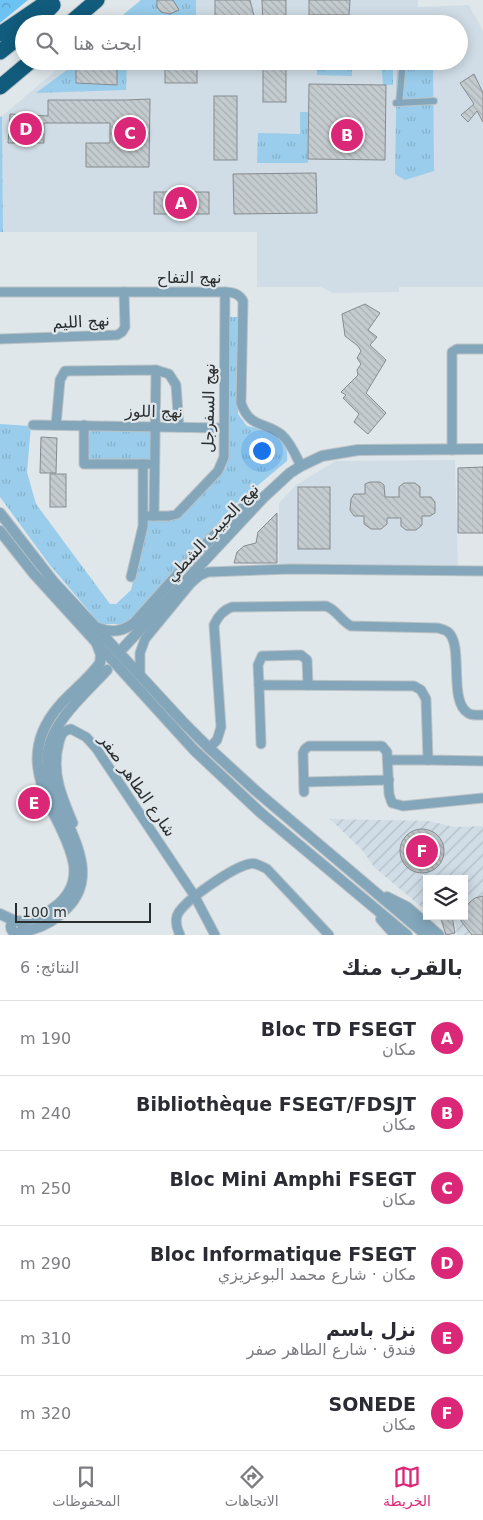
<!DOCTYPE html>
<html lang="ar">
<meta charset="utf-8">
<style>
body{margin:0;font-family:"DejaVu Sans","Noto Naskh Arabic",sans-serif;background:#f2f2f3;color:#2b2b33;direction:rtl}
.controls{position:absolute;right:15px;bottom:15px;display:grid;overflow:hidden;border-radius:0px;box-shadow:0 2px 12px #0003}
.controls button{width:45px;height:45px;display:grid;place-items:center;padding:0;border:0;border-bottom:1px solid #e1e1e2;background:#fff;color:#2b2b33;font:25px sans-serif}
.scale{position:absolute;left:15px;bottom:12px;width:136px;box-sizing:border-box;padding-left:5px;border:2px solid #2b2e2f;border-top:0;font-size:14px;line-height:18px;white-space:nowrap;color:#2b2e2f;-webkit-text-stroke:4px #e0e7eb;paint-order:stroke}
.you{position:absolute;left:261px;top:450px;width:18px;height:18px;margin:-12px;border:4px solid #fff;border-radius:50%;background:#1a73e8;box-shadow:0 0 0 8px #1a73e833}
.badge{display:grid;place-items:center;width:32px;height:32px;border-radius:50%;background:#db2777;color:#fff;font-size:16px;font-weight:700}
.pin{position:absolute;translate:-50% -50%;border:2px solid #fff;box-shadow:0 1px 5px #0006}
.list{margin:0;padding:0;list-style:none}
h2{display:flex;justify-content:space-between;align-items:center;height:65px;margin:0;padding:0 20px;font-size:21px}
h2 small{font-size:16px;font-weight:400;color:#7c7c81}
.list li{display:grid;grid-template-columns:32px 1fr auto;gap:15px;align-items:center;box-sizing:border-box;height:75px;padding:0 20px;border-top:1px solid #e1e1e2}
.list b{display:block;font-size:19px;white-space:nowrap}
.list p{margin:0;font-size:16px;white-space:nowrap;color:#7c7c81}
.list em{font-size:16px;font-style:normal;color:#7c7c81}
.icon{flex:none;width:28px;height:28px;fill:none;stroke:currentColor;stroke-width:2;stroke-linecap:round;stroke-linejoin:round}
.map{position:relative;flex:none;width:483px;height:935px;overflow:hidden;direction:ltr}
.search{position:absolute;background:#fff;box-shadow:0 2px 12px #0003;left:15px;right:15px;top:15px;height:55px;display:flex;align-items:center;gap:12px;box-sizing:border-box;padding:0 18px;border-radius:28px;color:#7c7c81;font-size:19px}
.sheet{height:515px;background:#fff}
nav{display:flex;justify-content:space-around;align-items:center;box-sizing:border-box;height:70px;border-top:1px solid #e1e1e2;background:#fff;font-size:14px;color:#7c7c81}
nav a{display:grid;justify-items:center;gap:2px}
nav .on{color:#db2777}
.map>svg:first-child{display:block}
</style>
<div class="map">
<svg width="483" height="935" viewBox="0 0 483 935">
<defs>
<pattern id="industrial-furrows" width="10" height="10" patternUnits="userSpaceOnUse" patternTransform="scale(1.25)"><rect width="10" height="10" fill="#d0dde6"/><path d="M-1 1l2-2M0 10L10 0M9 11l2-2" fill="none" stroke="#b3bec6"/></pattern>
<pattern id="grass-tufts" width="24" height="20" patternUnits="userSpaceOnUse" patternTransform="scale(1.25)"><rect width="24" height="20" fill="#99cdeb"/><path d="M3 7l-1-3M5 7V3M7 7l1-3M15 17l-1-3M17 17v-4M19 17l1-3" fill="none" stroke="#84b0ca"/></pattern>
<pattern id="forest-crowns" width="20" height="18" patternUnits="userSpaceOnUse" patternTransform="scale(1.25)"><rect width="20" height="18" fill="#6cc3f3"/><path d="M2 6a3 3 0 1 1 6 0M12 15a3 3 0 1 1 6 0" fill="none" stroke="#599fc5"/></pattern>
<pattern id="building-back-hatch" width="6" height="6" patternUnits="userSpaceOnUse" patternTransform="scale(1.25)"><rect width="6" height="6" fill="#c5ccd0"/><path d="M-1 5l2 2M0 0l6 6M5-1l2 2" fill="none" stroke="#a9b0b3"/></pattern>
</defs>
<rect width="100%" height="100%" fill="#e0e7eb"/>
<g fill="#d0dde6">
<path d="M141 0H418V7L469 5 483 31V287H399V292L333 293 321 287H257V232H3L2 116 67 61H459V24H112Z"/>
<path d="M455 460 458 567H279V503L296 485 336 461Z"/>
</g>
<path fill="url(#industrial-furrows)" d="M330 819 429 821 454 827 483 826V935H457L454 916H464V879H427V909L425 910 374 867 363 851Z"/>
<g fill="url(#grass-tufts)">
<path d="M141 0H196V20L112 24Z"/>
<path d="M79 61H127L126 90 36 93Z"/>
<path d="M317 61H352V76L317 75Z"/>
<path d="M381 61H393V85H383Z"/>
<path d="M397 61H433L434 171 405 180 395 174Z"/>
<path d="M300 112H308V163H257L258 133 300 134Z"/>
<path d="M2 116 3 232H0V117Z"/>
<path d="M227 317H239L238 414 247 426C268 430 290 435 287 461L232 507 127 624H100L49 564 0 497V424L31 426 27 472 36 504 110 604H116L131 590 149 518H177L226 467Z"/>
<path d="M89 430 151 431 150 459H89Z"/>
</g>
<path fill="url(#forest-crowns)" d="M0 0H28L0 23Z"/>
<g fill="url(#building-back-hatch)" stroke="#858b8f">
<path d="M157 0H173L179 10 170 14 161 12 157 7Z"/>
<path d="M215 0H250L255 20 240 21 215 18Z"/>
<path d="M262 0H286V24H263Z"/>
<path d="M309 0H350L349 15H309Z"/>
<path d="M76 61H117V85L76 83Z"/>
<rect x="165" y="61" width="32" height="22"/>
<rect x="263" y="61" width="23" height="41"/>
<path d="M474 74 483 93V122L477 111 468 122 461 115 474 104 460 83Z"/>
<path d="M309 84 386 85 385 160 308 159Z"/>
<rect x="214" y="96" width="23" height="64"/>
<path d="M150 99 149 167H86V143H110V123H44V143H8L10 114 48 116V100H126Z"/>
<path d="M316 173 317 213 234 214 233 174Z"/>
<rect x="154" y="192" width="55" height="22"/>
<path d="M365 304 380 313 368 330 377 337 370 345 386 360 366 393 386 413 368 434 354 422 359 414 343 398 346 395 341 392 358 375 357 370 361 364 357 358 361 351 358 346 345 336 342 314Z"/>
<path d="M41 437 57 438 56 473H40Z"/>
<path d="M483 467V533H458V468Z"/>
<rect x="50" y="474" width="16" height="33"/>
<path d="M370 482H380L384 485 385 497H399V487L404 483H415L420 487V497H431L435 502V513L430 516H422V525L416 530H406L401 526V518H387V524L381 529H371L364 524V516H354L350 510 351 499 354 494H365V484Z"/>
<rect x="298" y="487" width="32" height="62"/>
<path d="M277 513V563H234L237 552 244 546 256 543 258 532Z"/>
<circle cx="422" cy="851" r="22"/>
<path d="M483 896V935H472L461 921 462 916H464L465 909 469 903 475 898Z"/>
<path d="M440 916H452L455 933 446 935Z"/>
</g>
<g fill="none" stroke-linecap="round" stroke-linejoin="round">
<g stroke="#bcc2c5" stroke-width="8">
<g id="pedestrian">
<path d="M403 23V24"/>
<path d="M396 103 434 101"/>
<path d="M399 103 403 61"/>
</g>
</g>
<g stroke="#bcc2c5" stroke-width="11">
<g id="minor">
<path d="M0 292H225C232 292 239 293 243 301L241 403C250 429 265 421 282 435 291 443 296 456 301 466"/>
<path d="M0 339 117 335 122 332 125 327 124 292"/>
<path d="M33 425 223 428"/>
<path d="M56 425 60 380 65 371 156 370 169 374 176 385 179 427"/>
<path d="M84 425V464H148"/>
<path d="M452 450V352L457 349H483"/>
<path d="M144 516H169L177 514 218 471 224 457 225 292"/>
<path d="M154 516 156 370"/>
<path d="M131 577 143 526V464"/>
<path d="M140 675V653L145 639 191 583 199 576 208 572 291 569 483 571"/>
<path d="M259 685 258 665 262 656 301 655 307 660 308 685"/>
<path d="M261 744 259 685 414 686 421 690 426 699 428 760 483 761"/>
<path d="M209 748 217 740 221 727 214 625C218 616 223 610 232 607L326 606C337 610 341 621 351 626L438 628C441 629 446 630 448 632 464 645 448 701 468 713 472 716 478 715 483 715"/>
<path d="M388 760H428"/>
<path d="M304 782 389 780"/>
<path d="M304 792 303 753 305 749 309 746H382L387 752 389 794 392 803 403 806 483 798"/>
<path d="M73 823C62 797 51 772 59 743 61 735 62 731 71 729L86 737 96 748 194 895 215 935"/>
<path d="M13 932 14 935"/>
<path d="M180 935C177 929 175 923 177 916 181 902 234 867 249 864 255 862 261 866 267 869L329 935"/>
</g>
</g>
<g stroke="#bcc2c5" stroke-width="12">
<g id="tertiary">
<path d="M0 513 53 581 183 722 209 748 256 791 426 935"/>
<path d="M0 531 34 574 194 750 261 813 407 935"/>
<path d="M98 628C111 633 122 632 134 623L194 556 236 513 244 507 257 503"/>
<path d="M124 647 264 497 290 473 301 466 322 456 358 450 483 449"/>
<path d="M63 832C40 787 21 749 60 705 72 691 89 679 100 663L101 655 97 644"/>
<path d="M387 897 407 907 439 935"/>
<path d="M0 914 15 921"/>
<path d="M381 919 395 935"/>
<circle cx="17" cy="927" r="6"/>
<path d="M20 922C48 916 78 898 74 865 72 852 66 839 61 828"/>
<path d="M21 932C39 929 54 922 67 908 112 863 41 804 48 752 52 721 86 693 107 670"/>
</g>
</g>
<g stroke="#bcc2c5" stroke-width="17">
<g id="motorway">
<path d="M35 24 53 5"/>
<path d="M69 24 97 0"/>
<path d="M0 34 50 0"/>
<path d="M0 52 24 33"/>
<path d="M0 87 31 61"/>
</g>
</g>
<use href="#pedestrian" stroke="#83a6bb" stroke-width="6"/>
<use href="#minor" stroke="#83a6bb" stroke-width="9"/>
<use href="#tertiary" stroke="#83a6bb" stroke-width="10"/>
<use href="#motorway" stroke="#115b7c" stroke-width="15"/>
</g>
<g text-anchor="middle" stroke-width="4.5" stroke-linejoin="round" paint-order="stroke">
<g font-size="16" fill="#2b2e2f" stroke="#e0e7eb">
<text x="189" y="283">نهج التفاح</text>
<text transform="translate(81 321) rotate(-3)" y="6">نهج الليم</text>
<text transform="translate(208 408) rotate(-89)" y="6">نهج السفرجل</text>
<text transform="translate(154 411) rotate(1)" y="6">نهج اللوز</text>
<text transform="translate(212 532) rotate(-47)" y="6">نهج الحبيب الشطي</text>
<text transform="translate(138 785) rotate(55)" y="6">شارع الطاهر صفر</text>
</g>
</g>
</svg>
<div class="controls">
<button><svg class="icon" aria-label="layers" viewBox="0 0 24 24"><path d="M12 4l9 5-9 5-9-5zM3 14l9 5 9-5"/></svg></button>
</div>
<div class="scale">100 m</div>
<div class="you"></div>
<div class="pin badge" style="left:181px;top:203px">A</div>
<div class="pin badge" style="left:347px;top:135px">B</div>
<div class="pin badge" style="left:130px;top:133px">C</div>
<div class="pin badge" style="left:26px;top:129px">D</div>
<div class="pin badge" style="left:34px;top:803px">E</div>
<div class="pin badge" style="left:422px;top:851px">F</div>
<div class="search"><svg class="icon" aria-label="search" viewBox="0 0 24 24"><circle cx="10" cy="10" r="6"/><path d="M15 15l6 6"/></svg>ابحث هنا</div>
</div>
<section class="sheet">
<h2>بالقرب منك<small>النتائج: 6</small></h2>
<ul class="list">
<li><span class="badge">A</span><div><b>Bloc TD FSEGT</b><p>مكان</p></div><em>190 m</em></li>
<li><span class="badge">B</span><div><b>Bibliothèque FSEGT/FDSJT</b><p>مكان</p></div><em>240 m</em></li>
<li><span class="badge">C</span><div><b>Bloc Mini Amphi FSEGT</b><p>مكان</p></div><em>250 m</em></li>
<li><span class="badge">D</span><div><b>Bloc Informatique FSEGT</b><p>مكان · شارع محمد البوعزيزي</p></div><em>290 m</em></li>
<li><span class="badge">E</span><div><b>نزل باسم</b><p>فندق · شارع الطاهر صفر</p></div><em>310 m</em></li>
<li><span class="badge">F</span><div><b>SONEDE</b><p>مكان</p></div><em>320 m</em></li>
</ul>
</section>
<nav>
<a class="on"><svg class="icon" aria-label="map" viewBox="0 0 24 24"><path d="M3 6l6-2 6 2 6-2v14l-6 2-6-2-6 2zM9 4v14M15 6v14"/></svg>الخريطة</a>
<a><svg class="icon" aria-label="directions" viewBox="0 0 24 24"><path d="M12 3l9 9-9 9-9-9zM9 14v-3h6M13 9l2 2-2 2"/></svg>الاتجاهات</a>
<a><svg class="icon" aria-label="saved" viewBox="0 0 24 24"><path d="M7 4h10v16l-5-4-5 4z"/></svg>المحفوظات</a>
</nav>
